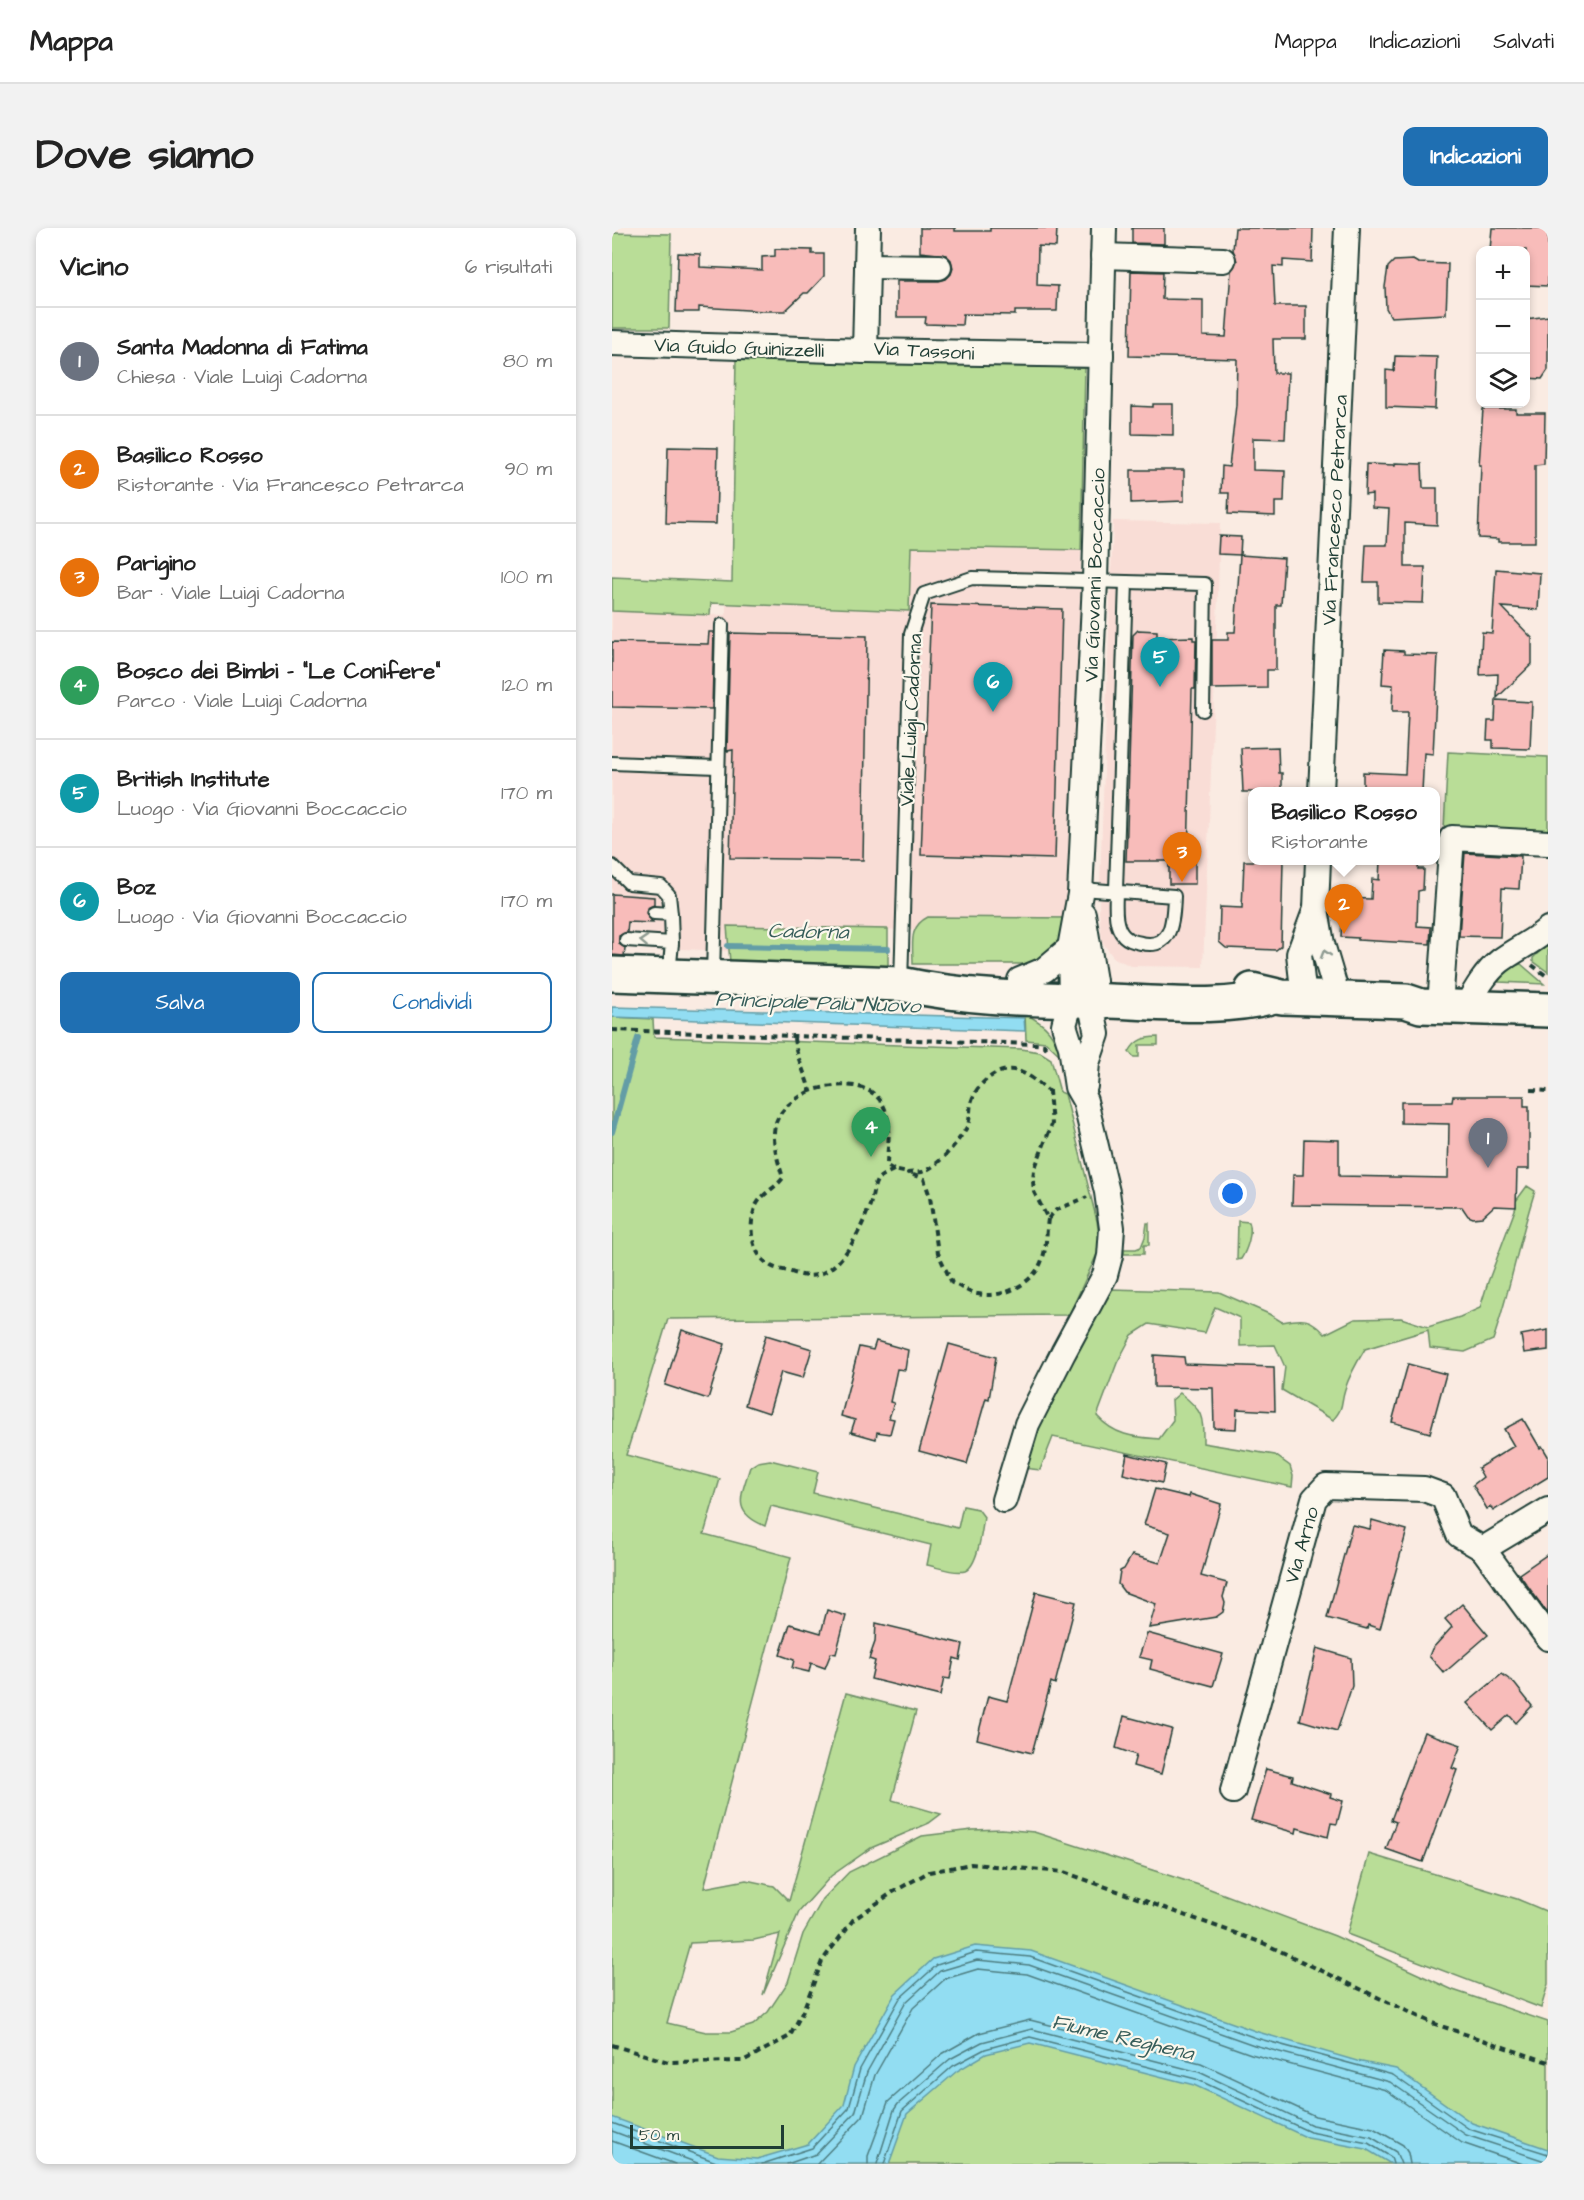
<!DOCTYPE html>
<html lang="it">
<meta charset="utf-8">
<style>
body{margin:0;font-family:"Architects Daughter",sans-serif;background:#f2f2f2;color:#222}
.controls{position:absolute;right:18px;top:18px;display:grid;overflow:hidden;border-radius:12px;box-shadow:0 3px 9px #0003}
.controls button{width:54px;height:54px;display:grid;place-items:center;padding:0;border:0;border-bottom:2px solid #e0e0e0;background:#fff;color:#222;font:30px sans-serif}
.scale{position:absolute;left:18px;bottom:15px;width:154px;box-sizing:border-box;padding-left:6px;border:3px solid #1f3d34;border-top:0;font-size:16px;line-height:21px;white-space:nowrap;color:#1f3d34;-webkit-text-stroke:4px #fbf7ec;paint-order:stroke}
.you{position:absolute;left:621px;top:966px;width:21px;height:21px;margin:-15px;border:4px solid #fff;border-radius:50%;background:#1a73e8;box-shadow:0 0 0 9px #1a73e833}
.badge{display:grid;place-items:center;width:39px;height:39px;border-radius:50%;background:#1f6fb2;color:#fff;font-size:20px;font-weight:700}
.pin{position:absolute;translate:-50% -50px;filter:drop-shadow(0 2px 3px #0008)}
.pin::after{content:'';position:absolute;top:32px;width:21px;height:18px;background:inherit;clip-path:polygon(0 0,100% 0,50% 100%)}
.popup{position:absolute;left:636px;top:559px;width:192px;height:78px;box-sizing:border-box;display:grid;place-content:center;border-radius:12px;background:#fff;filter:drop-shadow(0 2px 4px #0005);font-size:20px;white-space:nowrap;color:#767676}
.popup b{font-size:22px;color:#222}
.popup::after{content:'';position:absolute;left:50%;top:100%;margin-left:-12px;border:12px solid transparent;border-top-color:#fff}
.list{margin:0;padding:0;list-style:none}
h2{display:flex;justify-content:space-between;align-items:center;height:78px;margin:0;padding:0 24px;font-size:26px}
h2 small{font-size:20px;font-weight:400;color:#767676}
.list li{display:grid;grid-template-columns:39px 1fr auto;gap:18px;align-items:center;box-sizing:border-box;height:108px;padding:0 24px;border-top:2px solid #e0e0e0}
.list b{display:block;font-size:22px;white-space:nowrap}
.list p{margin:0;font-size:20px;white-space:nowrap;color:#767676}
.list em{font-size:20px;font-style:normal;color:#767676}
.actions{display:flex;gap:12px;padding:18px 24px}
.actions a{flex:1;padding:14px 0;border:2px solid #1f6fb2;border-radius:12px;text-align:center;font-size:21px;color:#1f6fb2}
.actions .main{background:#1f6fb2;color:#fff}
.icon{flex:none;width:33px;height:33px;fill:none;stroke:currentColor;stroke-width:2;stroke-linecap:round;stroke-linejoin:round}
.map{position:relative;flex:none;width:936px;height:1936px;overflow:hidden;border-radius:12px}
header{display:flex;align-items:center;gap:36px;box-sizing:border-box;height:84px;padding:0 30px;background:#fff;border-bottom:2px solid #e0e0e0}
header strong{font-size:28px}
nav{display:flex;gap:33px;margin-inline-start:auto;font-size:21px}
.intro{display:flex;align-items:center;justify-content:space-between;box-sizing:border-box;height:144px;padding:0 36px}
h1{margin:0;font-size:42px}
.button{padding:15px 27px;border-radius:12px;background:#1f6fb2;color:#fff;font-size:21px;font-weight:700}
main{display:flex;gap:36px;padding:0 36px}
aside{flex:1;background:#fff;border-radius:12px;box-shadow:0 3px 9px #0003}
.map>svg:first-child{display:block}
</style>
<header>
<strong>Mappa</strong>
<nav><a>Mappa</a><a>Indicazioni</a><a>Salvati</a></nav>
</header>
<div class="intro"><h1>Dove siamo</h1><a class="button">Indicazioni</a></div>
<main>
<aside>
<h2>Vicino<small>6 risultati</small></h2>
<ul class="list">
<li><span class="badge" style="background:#6b7280">1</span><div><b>Santa Madonna di Fatima</b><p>Chiesa · Viale Luigi Cadorna</p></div><em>80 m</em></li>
<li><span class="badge" style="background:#e8710a">2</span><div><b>Basilico Rosso</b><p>Ristorante · Via Francesco Petrarca</p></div><em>90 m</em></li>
<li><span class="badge" style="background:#e8710a">3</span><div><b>Parigino</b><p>Bar · Viale Luigi Cadorna</p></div><em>100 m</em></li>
<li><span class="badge" style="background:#2e9e5b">4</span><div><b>Bosco dei Bimbi - &quot;Le Conifere&quot;</b><p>Parco · Viale Luigi Cadorna</p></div><em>120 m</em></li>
<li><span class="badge" style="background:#0f9aa8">5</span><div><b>British Institute</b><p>Luogo · Via Giovanni Boccaccio</p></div><em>170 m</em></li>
<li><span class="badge" style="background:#0f9aa8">6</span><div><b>Boz</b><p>Luogo · Via Giovanni Boccaccio</p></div><em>170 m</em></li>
</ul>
<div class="actions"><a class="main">Salva</a><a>Condividi</a></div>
</aside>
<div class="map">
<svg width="936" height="1936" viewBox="0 0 936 1936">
<rect width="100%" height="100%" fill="#faebe2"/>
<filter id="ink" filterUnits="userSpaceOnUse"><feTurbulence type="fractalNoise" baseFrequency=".0167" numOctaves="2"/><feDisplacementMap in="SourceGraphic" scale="12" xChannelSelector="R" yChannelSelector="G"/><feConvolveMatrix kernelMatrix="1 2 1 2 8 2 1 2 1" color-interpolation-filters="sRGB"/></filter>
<g filter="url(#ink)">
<g fill="#f9ddd6">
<path d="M501 293 608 295 605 398 591 739 519 738 502 730 490 714 487 682Z"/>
<path d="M299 319 469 322 465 631 460 690 399 737 301 736V702L115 698 116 723 0 718V383L114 387V376L296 383Z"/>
</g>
<g fill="#b9dd97" stroke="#6c8d66" stroke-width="1.5">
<path d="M0 5 59 6 57 100H0Z"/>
<path d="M124 131 473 140 469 322 299 319 297 383 99 375 98 387 0 383V349L120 354Z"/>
<path d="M836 524 936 529V604L832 600Z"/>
<path d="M316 689 460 690 458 701 440 725 419 736H301C301 716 296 699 316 689Z"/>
<path d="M115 698 276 701V741L118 734Z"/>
<path d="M936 715V744L921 733V730Z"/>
<path d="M909 736 932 756 887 754C890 742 898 739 909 736Z"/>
<path d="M413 786C436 797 441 806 450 829L434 814 414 812Z"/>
<path d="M0 789 41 791 42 809 409 821 428 824 439 831 448 864 453 866 485 993 487 1008 486 1024 457 1087 56 1091 14 1227 108 1251 92 1306 179 1329 92 1660 134 1652 162 1658 177 1673 234 1465 304 1483 280 1572 329 1586 317 1595 259 1620 219 1648 187 1684 151 1767 168 1706 142 1712 78 1715 55 1795 94 1804H119L141 1797 156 1784 176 1754 191 1706 211 1671 237 1644 310 1608 360 1602 390 1601 422 1604 590 1658 723 1708 841 1762 936 1794V1936H0Z"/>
<path d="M546 809V817H527V829H522L517 824C524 811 533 809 546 809Z"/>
<path d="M915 958 923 963C907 1012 898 1063 881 1112L853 1124 818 1120 816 1102 753 1121C745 1134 738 1146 733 1161 728 1176 733 1178 721 1192L670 1162 673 1139 663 1117 628 1118V1090L603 1079 593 1105 537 1096 520 1107 505 1135 485 1188C503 1208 522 1209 547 1211L561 1192 560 1172 568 1165C591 1183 591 1187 591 1215L663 1227 678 1238 681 1248 680 1259 441 1209 428 1242 412 1240 430 1184 499 1061 607 1064 657 1086 670 1094C691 1090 698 1089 713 1106L743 1091 789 1090 816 1099 848 1089 868 1080 876 1054 904 979V973Z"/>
<path d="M626 993 637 994C641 1004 635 1022 629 1031L625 1032Z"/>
<path d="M535 995H537V1017H532V1026H512V1021H524L529 1019 533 1009Z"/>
<path d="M158 1232 206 1244 201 1265 346 1300 351 1278 366 1281 372 1289C370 1302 366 1338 353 1343 343 1346 325 1339 315 1337L319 1317 159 1278 153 1298C119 1284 129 1269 138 1239L146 1234Z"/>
<path d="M757 1626 905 1671 936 1684V1756L929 1780 735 1706Z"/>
</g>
<g fill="#92ddf2" stroke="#649da6" stroke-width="1.5">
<path d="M0 779 412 790 413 803 0 789Z"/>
<path d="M363 1718 419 1723 646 1804 745 1833 784 1841 860 1895 936 1921V1936H779L754 1921 696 1910 582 1857 418 1815 374 1826 345 1843 295 1886 277 1936H0V1889L106 1928 145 1931 196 1916 232 1877 242 1839 283 1766 321 1731Z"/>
</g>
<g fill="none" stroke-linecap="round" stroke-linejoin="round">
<g stroke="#4d7d80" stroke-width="1.5">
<path d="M0 1895 104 1934 130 1936"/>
<path d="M0 1903 88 1936"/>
<path d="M0 1913 63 1936"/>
<path d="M150 1936 200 1920 237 1880 248 1841 288 1770 325 1737 364 1724 418 1729 644 1810 781 1847 857 1901 936 1926"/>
<path d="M175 1936 204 1926 243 1885 255 1844 294 1774 328 1743 365 1732 417 1737 642 1817 778 1854 854 1907 936 1934"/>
<path d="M205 1936 251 1888 263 1847 301 1780 333 1751 366 1741 415 1746 639 1826 774 1862 850 1915 911 1936"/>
<path d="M256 1936V1928L276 1874 330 1826 367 1805 418 1792 589 1835 703 1888 761 1900 791 1917 796 1925 798 1936"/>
<path d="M265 1936 282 1882 286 1876 338 1831 370 1814 420 1801 587 1844 700 1897 759 1909 784 1924 789 1936"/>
<path d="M272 1936 290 1883 341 1838 373 1821 418 1809 584 1851 698 1904 756 1915 779 1929 781 1936"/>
</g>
<g stroke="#649da6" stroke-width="6">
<path d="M116 718 276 721"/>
<path d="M0 904 26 810"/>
</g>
</g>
<g fill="#f8bcba" stroke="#1f3d34" stroke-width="1.5">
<path d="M308 0H343V3H378V0H445L444 19 426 18 425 57 446 58 445 83H403V87L351 86 350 97 313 96 314 89H285V53H327L334 51 339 46 341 40 339 32 334 27 308 24Z"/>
<path d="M520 0H552V16L520 15Z"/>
<path d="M623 0H701L700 34 671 32V39L661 38 663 78H694V111H661L662 145H676L673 211 641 210V242L673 243 672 274H663V288L616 286 617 265H609L610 238 617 239 624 177 625 131 517 128 519 43 551 44 550 71 591 72V108L614 109 619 43 625 33 621 22Z"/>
<path d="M880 0H936V58L914 57V22H878Z"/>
<path d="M163 21 200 22V26H212V48L196 65H192L173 83H152L87 79V84H64L66 25 88 26V39L150 42V29L163 28Z"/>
<path d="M801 32 806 35 836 36 834 86 779 89 774 80 773 59 776 39 782 33Z"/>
<path d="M936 88V142L930 151 914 150V91Z"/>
<path d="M783 128 825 129 823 181 774 179V142L782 143Z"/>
<path d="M541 176H561V207L520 206V178L541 179Z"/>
<path d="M871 181H904V185H933L932 236 923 237V314H886V311L866 310 869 237H867Z"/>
<path d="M56 219 106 220 104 296 54 295Z"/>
<path d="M783 235 810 236 811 260H825V297L793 295V339H813L811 375 766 374V354H752L754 317H775L777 281 760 280V266L753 267 754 236 783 237Z"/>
<path d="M519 242H572V273L519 275Z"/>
<path d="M607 308 629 309 628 327 606 326Z"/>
<path d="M628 327 672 330 669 377H664V442H655V460L600 461V412H616V404H623Z"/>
<path d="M884 341 928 345 926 382 890 379 920 410V436L885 470 886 446 868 447 870 404 880 405Z"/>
<path d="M319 377 450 381 443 631 309 627Z"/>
<path d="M526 402 545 403V410L581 409V412H584L583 461H580L576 633H583V656H557V633H514L521 407Z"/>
<path d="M97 404H102L100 481 0 479V414L96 416Z"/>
<path d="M118 405 255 408 251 632 118 630 121 522 115 523Z"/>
<path d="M772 422 792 423V426L826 427 821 526 812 525 810 564H751V544L793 546 796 484H780L781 457 770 456Z"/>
<path d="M884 472 920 474 918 521 881 520V512H875L876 493H883Z"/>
<path d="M666 519 667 545H670V561H665V564H631L629 520Z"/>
<path d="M853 625 909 628 907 661 890 660 888 709 847 708Z"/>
<path d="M632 633H671L669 718 664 722 614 720 607 714 608 679 630 680Z"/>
<path d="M768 633H807L806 641H812L811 662 806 663 805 698 819 699 818 716 746 712V710L729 709 731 670 759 671 760 651 767 652Z"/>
<path d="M0 666 42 669V677L35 680 34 685 41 695 16 694 15 704 7 708V716L13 720 12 728 0 727Z"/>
<path d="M841 868H912V878H917V941H905L904 979 882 978 870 989 861 990 856 988 850 979 680 977 681 947H691L692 911 727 912V948L836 950 837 896 789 895V874H840Z"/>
<path d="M70 1102 113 1116 96 1171 53 1157Z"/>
<path d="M936 1102V1122L912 1125 909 1107Z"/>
<path d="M154 1107 200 1121 191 1150 169 1144 157 1185 133 1177Z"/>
<path d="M264 1113 296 1122 293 1142 285 1141 278 1174 282 1175 277 1190 282 1191 278 1206 265 1204 264 1211 239 1204 243 1192 229 1188 247 1119 261 1122Z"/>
<path d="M337 1116 384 1129 377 1171 374 1170 355 1236 307 1223Z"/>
<path d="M542 1127 572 1129 573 1136 662 1139 663 1183 625 1181 624 1201 602 1200 601 1160 542 1159Z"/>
<path d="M796 1136 834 1146 818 1205 780 1194Z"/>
<path d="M911 1191 928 1220 930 1218 936 1228V1249L881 1283 879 1279 875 1281 861 1257 871 1249 866 1240 902 1218 892 1201Z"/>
<path d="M515 1226 554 1236 550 1255 511 1246Z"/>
<path d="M543 1261 577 1269 578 1266 609 1276 589 1348 615 1355 611 1369 613 1375 611 1384 604 1389 537 1400 544 1376 512 1364 506 1356 508 1343 512 1341 520 1327 548 1335 558 1305 532 1297Z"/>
<path d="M760 1292 795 1302 768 1401 756 1397 755 1401 715 1390 740 1297 758 1301Z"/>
<path d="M936 1326V1386L907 1346Z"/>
<path d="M424 1364 464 1374 443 1456 439 1454 420 1525 365 1511 376 1468 395 1473Z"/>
<path d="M850 1376 876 1407 832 1445 817 1428 820 1421 840 1399 833 1391Z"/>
<path d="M215 1382 234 1388 224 1426 219 1425 213 1440 199 1435 197 1444 180 1440 182 1432 168 1427 178 1396 209 1405Z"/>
<path d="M264 1395 351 1416 348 1432 342 1430 338 1451 332 1450 328 1468 259 1451 263 1433 257 1431 263 1414Z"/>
<path d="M535 1405 611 1426 601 1458 538 1441 540 1432 527 1429Z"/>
<path d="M705 1420 739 1430 740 1458 725 1503 688 1492Z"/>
<path d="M890 1446 902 1455 920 1478 904 1495 897 1487 880 1502 855 1475Z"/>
<path d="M512 1488 560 1501 549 1546 521 1538 524 1527 504 1520Z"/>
<path d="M812 1504 849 1517 840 1540 845 1542 811 1634 774 1621 784 1594 779 1592Z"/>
<path d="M654 1541 681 1548 680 1553 719 1566 718 1569 731 1573 725 1596 719 1595 716 1609 685 1600 684 1605 639 1592Z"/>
</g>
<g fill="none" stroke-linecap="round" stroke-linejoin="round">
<g stroke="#1f3d34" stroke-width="16">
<g id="service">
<path d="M0 535 105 539"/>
<path d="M0 638 17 655 49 658 57 667 59 686"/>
<path d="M469 661 562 668C561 691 561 722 529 715 523 714 516 712 512 708 501 697 504 676 504 662L514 354"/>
<path d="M42 685 59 686 60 715"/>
<path d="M14 712 60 715 57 746"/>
<path d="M101 748 110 397"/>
<path d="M289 756 299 406 312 366 360 350 593 356 591 482"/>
</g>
</g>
<g stroke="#1f3d34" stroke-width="28">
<g id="minor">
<path d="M256 0 253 123 489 127"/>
<path d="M491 28 611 32"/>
<path d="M255 38 327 39"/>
<path d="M0 115 253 123"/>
<path d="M709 564 735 0"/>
<path d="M706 632 704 681 710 716 726 770"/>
<path d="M471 686 482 753 480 782 485 806 475 835 473 858"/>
<path d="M408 752 432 742 458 720 468 666 483 353 492 0"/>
<path d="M829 764 840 610 936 615"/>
<path d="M692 770 687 726 703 683"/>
<path d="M854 779C863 763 873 745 888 733 904 721 921 714 936 701"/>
<path d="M392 1272 415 1196 451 1125 493 1047 498 1028 500 1000 495 964 473 873 465 859 459 819 452 797 459 772 458 720"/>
<path d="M871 1321 936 1282"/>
<path d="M621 1563 702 1271 714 1258 812 1261 831 1268 847 1307 871 1321 936 1410"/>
</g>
</g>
<g stroke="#1f3d34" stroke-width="38">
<g id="secondary">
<path d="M0 746 289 756C358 771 428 771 498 773 552 775 610 782 662 768"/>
<path d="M640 762 670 769 794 773 809 778 936 782"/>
</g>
</g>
<g stroke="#1f3d34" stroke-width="4" stroke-dasharray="6 4.5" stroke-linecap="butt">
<path d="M920 737 936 749"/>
<path d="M0 802 423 816 432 817 435 821"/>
<path d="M182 810C184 829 193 844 198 863 230 853 272 852 276 895 278 908 275 924 275 938L282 942 296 945"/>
<path d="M919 862 936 863"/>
<path d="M198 863C153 886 158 907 171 950 163 961 148 966 143 980 136 1001 139 1026 159 1038 164 1041 171 1042 177 1043 188 1047 196 1050 208 1046 233 1037 249 1001 258 977 261 968 261 958 266 951 270 947 278 944 282 942"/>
<path d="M439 864H437L440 896 422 942 421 953 422 964 436 991 444 982 475 969"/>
<path d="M436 991C434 1005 435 1019 430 1032 422 1056 390 1071 366 1066 357 1065 348 1058 340 1055L326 1025 318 969 312 951 296 945C300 944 305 945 310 944 326 939 347 913 355 899 359 891 357 880 360 872 365 856 384 840 402 842 416 845 428 856 437 864"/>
<path d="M0 1817 56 1834 131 1833 178 1808 191 1783 210 1733 241 1692 281 1664 317 1644 359 1636 452 1644 651 1715 820 1795 936 1834"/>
</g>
<use href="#service" stroke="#fbf7ec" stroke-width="12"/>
<use href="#minor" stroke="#fbf7ec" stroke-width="24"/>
<use href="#secondary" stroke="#fbf7ec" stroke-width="33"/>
</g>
<defs><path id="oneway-chevron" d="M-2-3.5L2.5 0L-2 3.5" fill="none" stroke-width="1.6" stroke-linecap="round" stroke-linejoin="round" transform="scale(1.5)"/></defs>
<g stroke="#8d9a90">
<use href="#oneway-chevron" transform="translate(32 713) rotate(-177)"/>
<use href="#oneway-chevron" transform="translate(713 726) rotate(-107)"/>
</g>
</g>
<g text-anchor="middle" stroke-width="4.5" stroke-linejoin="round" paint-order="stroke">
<g font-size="20" fill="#1f3d34" stroke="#fbf7ec">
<text transform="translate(127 119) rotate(2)" y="7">Via Guido Guinizzelli</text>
<text transform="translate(312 122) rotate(3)" y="7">Via Tassoni</text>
<text transform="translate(722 282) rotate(-87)" y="7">Via Francesco Petrarca</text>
<text transform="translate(482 347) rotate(-88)" y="7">Via Giovanni Boccaccio</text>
<text transform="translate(298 492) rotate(-87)" y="7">Viale Luigi Cadorna</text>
<text transform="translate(689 1317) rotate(-74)" y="7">Via Arno</text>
</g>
<g font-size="21" font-style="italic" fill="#365d5a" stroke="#fbf7ec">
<text transform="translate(196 703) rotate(1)" y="7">Cadorna</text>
<text transform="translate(206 774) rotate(2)" y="7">Principale Palù Nuovo</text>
<text transform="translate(511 1809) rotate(13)" y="7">Fiume Reghena</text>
</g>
</g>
</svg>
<div class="controls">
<button>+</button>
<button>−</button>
<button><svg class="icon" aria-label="layers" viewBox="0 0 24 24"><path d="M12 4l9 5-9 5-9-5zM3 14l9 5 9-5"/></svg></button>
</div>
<div class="scale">50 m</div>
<div class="you"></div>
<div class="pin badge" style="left:876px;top:940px;background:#6b7280">1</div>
<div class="pin badge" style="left:732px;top:706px;background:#e8710a">2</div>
<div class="popup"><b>Basilico Rosso</b>Ristorante</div>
<div class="pin badge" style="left:570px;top:654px;background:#e8710a">3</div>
<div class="pin badge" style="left:259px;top:929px;background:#2e9e5b">4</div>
<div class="pin badge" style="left:548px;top:459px;background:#0f9aa8">5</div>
<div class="pin badge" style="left:381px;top:484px;background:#0f9aa8">6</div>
</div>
</main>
